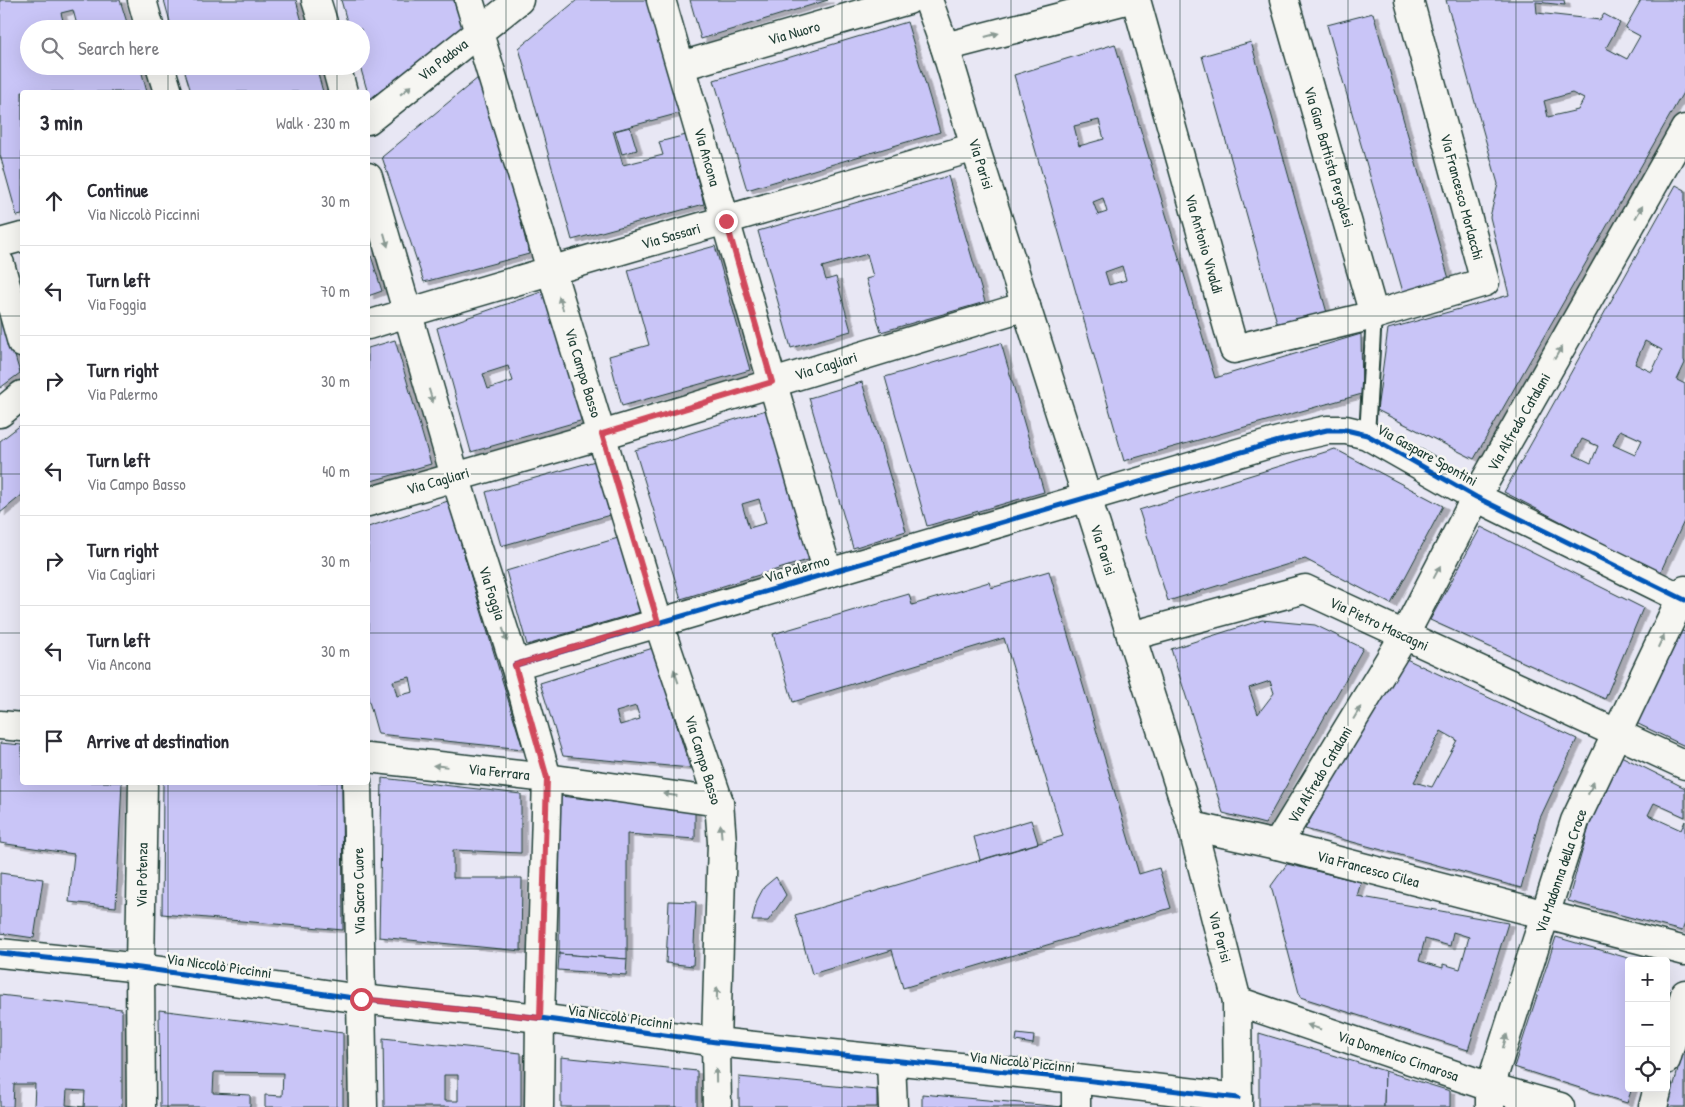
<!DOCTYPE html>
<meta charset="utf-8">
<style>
body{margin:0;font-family:"Patrick Hand",sans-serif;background:#f2f2f3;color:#2b2b33}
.controls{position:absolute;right:15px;bottom:15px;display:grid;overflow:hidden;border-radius:5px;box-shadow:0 5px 20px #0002}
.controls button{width:45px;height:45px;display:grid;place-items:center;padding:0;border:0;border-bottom:1px solid #e1e1e2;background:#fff;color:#2b2b33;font:25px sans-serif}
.stop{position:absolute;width:15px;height:15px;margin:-11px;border:4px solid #d1495b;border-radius:50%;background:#fff}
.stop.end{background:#d1495b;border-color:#fff;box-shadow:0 1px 5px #0008}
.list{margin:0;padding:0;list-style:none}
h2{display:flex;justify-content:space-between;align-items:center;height:65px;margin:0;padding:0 20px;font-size:21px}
h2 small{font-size:16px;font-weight:400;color:#7c7c81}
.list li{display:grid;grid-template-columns:32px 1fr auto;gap:15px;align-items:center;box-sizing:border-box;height:90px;padding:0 20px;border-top:1px solid #e1e1e2}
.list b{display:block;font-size:19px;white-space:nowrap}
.list p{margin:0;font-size:16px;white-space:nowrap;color:#7c7c81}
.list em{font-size:16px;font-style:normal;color:#7c7c81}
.icon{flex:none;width:28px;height:28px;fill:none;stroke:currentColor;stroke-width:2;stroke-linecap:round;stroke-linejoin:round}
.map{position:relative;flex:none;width:1685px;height:1107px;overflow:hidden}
.search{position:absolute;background:#fff;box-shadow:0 5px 20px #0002;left:20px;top:20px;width:350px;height:55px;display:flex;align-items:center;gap:12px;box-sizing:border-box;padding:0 18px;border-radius:28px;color:#7c7c81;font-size:19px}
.panel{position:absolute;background:#fff;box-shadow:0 5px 20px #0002;left:20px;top:90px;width:350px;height:695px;border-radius:5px}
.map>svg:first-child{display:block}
</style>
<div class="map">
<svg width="1685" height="1107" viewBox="0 0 1685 1107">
<defs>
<filter id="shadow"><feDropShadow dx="5.5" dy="3" stdDeviation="0" flood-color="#0004"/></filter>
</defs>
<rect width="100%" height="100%" fill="#e8e7f4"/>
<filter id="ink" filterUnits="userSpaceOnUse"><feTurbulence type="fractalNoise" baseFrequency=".02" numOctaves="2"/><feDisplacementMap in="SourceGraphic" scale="10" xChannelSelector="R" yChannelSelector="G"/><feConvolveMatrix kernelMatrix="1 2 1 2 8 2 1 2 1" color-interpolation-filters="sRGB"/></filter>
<g filter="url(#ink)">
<g fill="#c9c5f7" stroke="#1f3d34" fill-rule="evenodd" filter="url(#shadow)">
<path d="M0 0H120L129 29H78L73 10 61 13 65 28 29 29V66H140L147 92H22V215L17 216 0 155Z"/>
<path d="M164 0H296L304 29H172Z"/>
<path d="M341 0H457L466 31 371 104 360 66H361V29H349Z"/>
<path d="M577 0H649L680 113 613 131 623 165 663 155 659 142 686 135 704 204 572 240 519 48Z"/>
<path d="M690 0H828L701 39Z"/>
<path d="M1446 0H1564L1565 5 1536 2 1537 13 1600 20 1604 14 1620 23 1606 48 1627 59 1640 36 1625 28 1641 0H1685V89L1474 459 1377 410 1388 329 1509 295 1490 217 1498 184ZM1572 93 1584 99 1578 110 1548 117 1544 101Z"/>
<path d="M1373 13 1449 279 1403 292 1327 25Z"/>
<path d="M907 22 940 132 747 190 714 80Z"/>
<path d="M1251 42 1327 313 1278 326 1202 56Z"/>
<path d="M1115 44 1215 378 1361 334 1362 394 1124 461 1014 75ZM1099 120 1104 139 1079 146 1074 126ZM1103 198 1107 212 1098 215 1093 202ZM1122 266 1126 280 1109 285 1105 272Z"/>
<path d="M183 66H316L323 92H191Z"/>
<path d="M484 73 529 254 424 282 382 157Z"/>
<path d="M630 127 637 150 622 154 615 131Z"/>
<path d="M948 176 985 302 881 332 866 279 873 277 867 254 822 267 826 280 836 277 851 331 791 348 758 231Z"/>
<path d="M1676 185 1685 190 1684 360 1685 363 1677 380 1685 384V519L1660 573 1504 492ZM1645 341 1662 350 1652 372 1635 364ZM1620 430 1642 440 1635 455 1613 445ZM1582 439 1598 446 1591 463 1574 455Z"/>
<path d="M368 246 382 291 368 296Z"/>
<path d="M715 246 750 370 622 406 609 356 649 345 628 270Z"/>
<path d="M550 289 587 419 471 452 437 328ZM508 366 513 381 488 389 483 374Z"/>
<path d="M0 305 20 373 0 388Z"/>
<path d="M395 340 431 464 368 482V348Z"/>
<path d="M1001 343 1044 492 927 526 885 377Z"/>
<path d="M862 382 906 531 853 548 809 398Z"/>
<path d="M766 410 811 559 681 599 635 450ZM759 499 766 523 749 528 742 504Z"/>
<path d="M22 424V495L0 513V441Z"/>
<path d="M1335 449 1443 506 1391 604 1305 559 1168 601 1139 510Z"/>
<path d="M595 461 610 515 501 546 486 492Z"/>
<path d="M448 501 523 749 378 734 368 698V527ZM410 677 413 692 397 696 393 681Z"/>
<path d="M1481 527 1643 608 1605 699 1430 620Z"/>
<path d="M618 538 640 612 527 645 506 571Z"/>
<path d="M1049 571 1139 874 1159 868 1171 908 903 988 892 950 812 974 795 915 1063 836 1004 638 793 702 773 634 909 594 912 605 989 582 991 588Z"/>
<path d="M1262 620 1315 625 1363 648 1265 824 1223 813 1171 649ZM1270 681 1274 693 1258 714 1249 688Z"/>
<path d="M1680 630 1685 632V746L1636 723Z"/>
<path d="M653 648 690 768 563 756 540 683ZM636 706 640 719 620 725 616 712Z"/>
<path d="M1402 657 1577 739 1540 818 1521 888 1305 829ZM1441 731 1457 740 1432 787 1414 782Z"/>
<path d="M0 743 22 745V782H122L116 907 69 902 74 854 0 843Z"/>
<path d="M1619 755 1685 788V817L1654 803 1648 815 1681 830 1685 821V923L1682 931 1568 901 1591 820Z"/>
<path d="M382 778 521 794V853L453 850V878H522L521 951 379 937Z"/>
<path d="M163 782H342L343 930 162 914Z"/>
<path d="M560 796 695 811V839L627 834V959L559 954Z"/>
<path d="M1031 820 1038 843 980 860 974 837Z"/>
<path d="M1287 864 1361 882 1357 896 1508 923 1468 1050 1300 997 1271 886ZM1453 932 1469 937 1460 969 1443 964V968L1419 961 1425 939 1450 946Z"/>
<path d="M0 873 43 879 34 938 0 933Z"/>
<path d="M776 877 786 895 768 921H752L757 900 764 887Z"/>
<path d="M669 901 696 902 693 966 666 963Z"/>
<path d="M1556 937 1638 961H1629V1088H1632L1627 1103 1514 1067Z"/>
<path d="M559 954 627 959 626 975 558 970Z"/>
<path d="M0 995 122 1009V1107H34L35 1084H14L13 1107H0ZM67 1090 85 1091 84 1107 66 1105Z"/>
<path d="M159 1010 343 1033V1107H265V1095L282 1096 283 1073 214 1072 213 1093 250 1095V1107H160Z"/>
<path d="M1259 1033 1385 1071 1384 1107H1259Z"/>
<path d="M1017 1034 1034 1036 1033 1044 1016 1041Z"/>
<path d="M383 1038 521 1053V1107H384ZM444 1075H458V1101H444Z"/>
<path d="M1685 1043V1107H1668Z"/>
<path d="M561 1057 697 1071V1107H561Z"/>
<path d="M1385 1071 1450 1091V1107H1384Z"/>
<path d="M739 1077 877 1090V1107H739Z"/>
<path d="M922 1094 1063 1107H922Z"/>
</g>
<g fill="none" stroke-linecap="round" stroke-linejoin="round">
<g stroke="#1f3d34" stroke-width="18">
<path id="service" d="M1367 435 1374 315"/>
</g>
<g stroke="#1f3d34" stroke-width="31">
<g id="minor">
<path d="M142 0 150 29"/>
<path d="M316 0 325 29"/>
<path d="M469 0 658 622 719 802 722 842 716 1042 717 1107"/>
<path d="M661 0 828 573"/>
<path d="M1136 0 1234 349 1374 315 1485 282 1409 0"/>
<path d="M1284 0 1374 315"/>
<path d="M945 47 1126 0"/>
<path d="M160 66 168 92"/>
<path d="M336 66 343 92"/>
<path d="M681 66 908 0"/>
<path d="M368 120 519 0"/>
<path d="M368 177 455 476 515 665 547 778 540 1018 539 1107"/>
<path d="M0 243 22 237"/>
<path d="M0 264 22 343"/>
<path d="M368 325C569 264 773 207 975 147"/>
<path d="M0 413 22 395"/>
<path d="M368 502 602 435 1026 306"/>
<path d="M1131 636 1305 589 1685 765"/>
<path d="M515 665 1279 441 1327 430H1346L1367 435 1476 497 1685 600"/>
<path d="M0 725 22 727"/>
<path d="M368 758 547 778 719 802"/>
<path d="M357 782 363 1107"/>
<path d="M1192 826 1277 845 1685 951"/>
<path d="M1277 845 1404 636 1476 497 1685 129"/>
<path d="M0 953 140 968 361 999 540 1018 716 1042 1076 1079 1238 1098"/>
<path d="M1237 1001 1490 1087 1560 1107"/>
<path d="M1666 1060 1685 994"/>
<path d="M891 1062 893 1107"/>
<path d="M141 1107 140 968 143 782"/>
<path d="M1076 1107V1079"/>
<path d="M1490 1107V1087L1575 821 1685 590"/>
<path d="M1653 1107 1658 1088"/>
</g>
</g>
<g stroke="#1f3d34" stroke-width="31">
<path id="tertiary" d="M928 0 945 47 975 147 1192 826 1237 1001 1238 1107"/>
</g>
<use href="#service" stroke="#f6f6f2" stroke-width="14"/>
<use href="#minor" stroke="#f6f6f2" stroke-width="28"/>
<use href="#tertiary" stroke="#f6f6f2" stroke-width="28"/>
<g stroke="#f6f6f2" stroke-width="8">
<g id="cycleway">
<path d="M515 665 1279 441 1327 430H1346L1367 435 1476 497 1685 600"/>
<path d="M0 953 140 968 361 999 540 1018 716 1042 1076 1079 1238 1098"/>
</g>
</g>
<use href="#cycleway" stroke="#0057b8" stroke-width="5"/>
</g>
<defs><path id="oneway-solid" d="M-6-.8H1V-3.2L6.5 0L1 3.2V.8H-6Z" transform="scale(1.25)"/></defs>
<g fill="#8a9a93">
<use href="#oneway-solid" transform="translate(992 35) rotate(-15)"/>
<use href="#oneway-solid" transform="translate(406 90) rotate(-38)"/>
<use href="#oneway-solid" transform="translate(1639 212) rotate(-60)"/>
<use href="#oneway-solid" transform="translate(386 240) rotate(74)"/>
<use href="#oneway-solid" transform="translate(561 303) rotate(-107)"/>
<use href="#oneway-solid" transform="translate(1558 353) rotate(-60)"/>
<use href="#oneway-solid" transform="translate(431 396) rotate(73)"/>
<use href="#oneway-solid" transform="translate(1437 572) rotate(-62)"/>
<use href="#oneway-solid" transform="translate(505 635) rotate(72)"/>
<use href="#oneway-solid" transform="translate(1661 641) rotate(-65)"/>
<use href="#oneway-solid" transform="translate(676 676) rotate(-109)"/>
<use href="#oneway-solid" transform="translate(1357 713) rotate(-59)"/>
<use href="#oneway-solid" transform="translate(440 766) rotate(-174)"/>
<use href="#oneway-solid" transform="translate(1591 788) rotate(-65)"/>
<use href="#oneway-solid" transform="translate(670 795) rotate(-172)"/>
<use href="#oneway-solid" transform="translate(721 831) rotate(-95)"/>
<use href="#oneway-solid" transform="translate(717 994) rotate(-88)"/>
<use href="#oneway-solid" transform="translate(1314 1027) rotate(-161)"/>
<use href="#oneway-solid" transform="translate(1505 1041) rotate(-73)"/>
<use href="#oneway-solid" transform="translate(716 1075) rotate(-91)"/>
</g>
</g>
<g fill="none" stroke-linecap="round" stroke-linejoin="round" filter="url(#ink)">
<path stroke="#d1495b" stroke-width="6" d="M361 999 540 1018 547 778 515 665 658 622 602 434 772 382 726 221"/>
</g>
<path fill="none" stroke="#1f3d34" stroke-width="1" stroke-opacity="0.55" d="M168 0V29M337 0V29M506 0V1107M674 0V1107M842 0V1107M1011 0V1107M1180 0V1107M1348 0V1107M1516 0V1107M168 66V92M337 66V92M0 158H22M368 158H1685M0 316H22M368 316H1685M0 474H22M368 474H1685M0 633H22M368 633H1685M168 782V1107M337 782V1107M0 791H1685M0 949H1685"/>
<g text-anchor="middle" stroke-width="5" stroke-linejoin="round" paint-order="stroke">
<g font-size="15" fill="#1f3d34" stroke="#f6f6f2">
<text transform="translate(794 33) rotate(-16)" y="5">Via Nuoro</text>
<text transform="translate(443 60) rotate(-38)" y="5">Via Padova</text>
<text transform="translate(707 157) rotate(74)" y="5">Via Ancona</text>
<text transform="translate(1329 157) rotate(74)" y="5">Via Gian Battista Pergolesi</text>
<text transform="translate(981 164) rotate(73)" y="5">Via Parisi</text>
<text transform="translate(1462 197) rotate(75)" y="5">Via Francesco Morlacchi</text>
<text transform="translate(671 236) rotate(-16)" y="5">Via Sassari</text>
<text transform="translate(1204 244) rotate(74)" y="5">Via Antonio Vivaldi</text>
<text transform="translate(826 366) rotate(-17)" y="5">Via Cagliari</text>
<text transform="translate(583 373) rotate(73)" y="5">Via Campo Basso</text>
<text transform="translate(1519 422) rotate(-60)" y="5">Via Alfredo Catalani</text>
<text transform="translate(1427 455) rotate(29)" y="5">Via Gaspare Spontini</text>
<text transform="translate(438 481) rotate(-16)" y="5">Via Cagliari</text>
<text transform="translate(1103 550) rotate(72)" y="5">Via Parisi</text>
<text transform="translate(797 569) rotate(-16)" y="5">Via Palermo</text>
<text transform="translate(492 593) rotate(72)" y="5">Via Foggia</text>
<text transform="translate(1379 624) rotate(25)" y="5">Via Pietro Mascagni</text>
<text transform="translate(703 760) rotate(73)" y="5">Via Campo Basso</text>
<text transform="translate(499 772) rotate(6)" y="5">Via Ferrara</text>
<text transform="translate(1320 775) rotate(-59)" y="5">Via Alfredo Catalani</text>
<text transform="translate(1368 869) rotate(15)" y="5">Via Francesco Cilea</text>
<text transform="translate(1561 871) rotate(-71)" y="5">Via Madonna della Croce</text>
<text transform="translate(142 875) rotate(-89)" y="5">Via Potenza</text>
<text transform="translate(359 891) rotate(-91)" y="5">Via Sacro Cuore</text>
<text transform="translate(1220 937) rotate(75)" y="5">Via Parisi</text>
<text transform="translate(219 966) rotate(8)" y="5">Via Niccolò Piccinni</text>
<text transform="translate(620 1017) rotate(8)" y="5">Via Niccolò Piccinni</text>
<text transform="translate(1398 1056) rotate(19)" y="5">Via Domenico Cimarosa</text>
<text transform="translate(1022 1062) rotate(6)" y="5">Via Niccolò Piccinni</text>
</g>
</g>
</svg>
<div class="controls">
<button>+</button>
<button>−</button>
<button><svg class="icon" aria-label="locate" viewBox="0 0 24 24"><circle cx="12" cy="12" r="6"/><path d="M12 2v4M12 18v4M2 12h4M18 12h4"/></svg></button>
</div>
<div class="stop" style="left:361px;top:999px"></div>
<div class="stop end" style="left:726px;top:221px"></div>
<div class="search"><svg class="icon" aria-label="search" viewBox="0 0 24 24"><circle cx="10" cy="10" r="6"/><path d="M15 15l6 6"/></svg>Search here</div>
<section class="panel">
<h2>3 min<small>Walk · 230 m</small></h2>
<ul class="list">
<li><svg class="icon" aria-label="ahead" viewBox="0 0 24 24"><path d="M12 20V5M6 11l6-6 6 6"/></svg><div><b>Continue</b><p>Via Niccolò Piccinni</p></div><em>30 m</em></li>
<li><svg class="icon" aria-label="left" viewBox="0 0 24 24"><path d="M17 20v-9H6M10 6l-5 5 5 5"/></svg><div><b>Turn left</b><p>Via Foggia</p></div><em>70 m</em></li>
<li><svg class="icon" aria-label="right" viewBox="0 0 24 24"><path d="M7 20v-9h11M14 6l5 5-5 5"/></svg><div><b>Turn right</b><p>Via Palermo</p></div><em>30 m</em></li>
<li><svg class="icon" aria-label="left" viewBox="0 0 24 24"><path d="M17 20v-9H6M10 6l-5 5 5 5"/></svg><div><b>Turn left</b><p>Via Campo Basso</p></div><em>40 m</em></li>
<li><svg class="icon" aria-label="right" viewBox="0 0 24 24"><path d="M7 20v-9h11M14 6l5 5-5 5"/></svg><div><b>Turn right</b><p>Via Cagliari</p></div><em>30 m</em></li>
<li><svg class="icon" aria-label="left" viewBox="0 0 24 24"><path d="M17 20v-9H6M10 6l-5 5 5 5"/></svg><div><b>Turn left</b><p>Via Ancona</p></div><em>30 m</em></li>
<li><svg class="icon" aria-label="arrive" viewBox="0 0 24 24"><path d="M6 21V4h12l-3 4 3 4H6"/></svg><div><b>Arrive at destination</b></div></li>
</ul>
</section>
</div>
